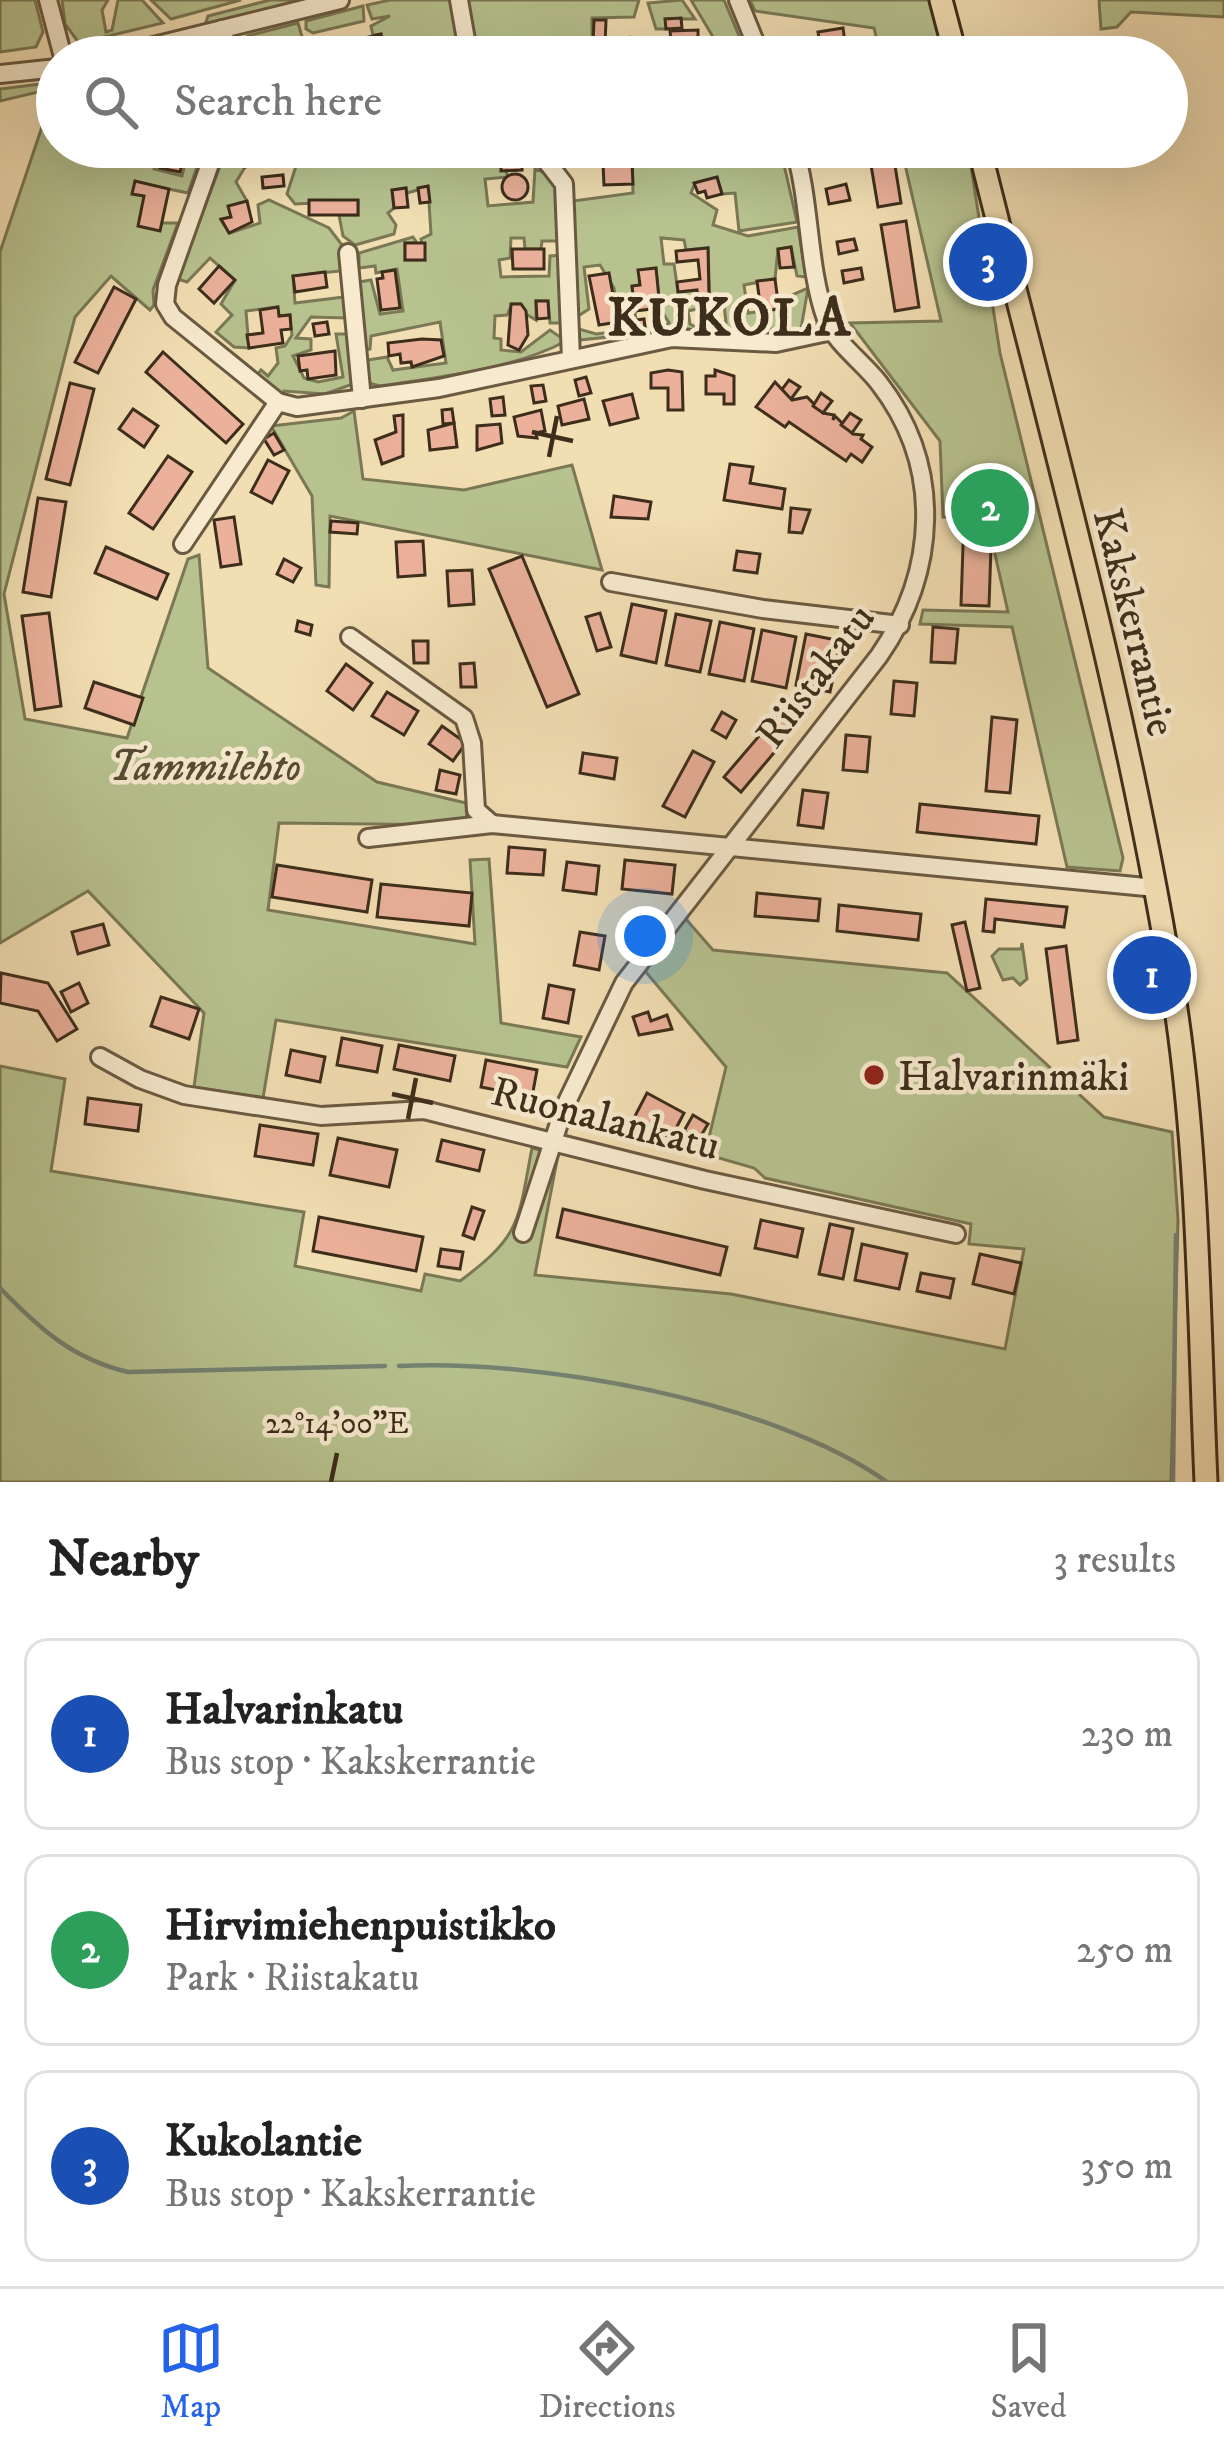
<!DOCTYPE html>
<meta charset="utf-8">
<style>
body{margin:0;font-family:"IM FELL DW Pica",serif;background:#f2f2f2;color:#222}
.you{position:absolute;left:645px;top:936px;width:42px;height:42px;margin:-30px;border:9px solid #fff;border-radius:50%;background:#1a73e8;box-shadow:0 0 0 18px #1a73e833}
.badge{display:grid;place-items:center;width:78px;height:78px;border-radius:50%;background:#2563eb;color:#fff;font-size:39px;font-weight:700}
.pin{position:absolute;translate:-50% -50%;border:6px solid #fff;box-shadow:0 3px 12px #0006}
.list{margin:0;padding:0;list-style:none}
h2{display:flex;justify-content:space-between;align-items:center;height:156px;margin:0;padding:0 48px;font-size:51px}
h2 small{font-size:39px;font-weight:400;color:#767676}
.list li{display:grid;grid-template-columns:78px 1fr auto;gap:36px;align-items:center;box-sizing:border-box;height:192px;margin:0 24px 24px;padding:0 24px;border:3px solid #e0e0e0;border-radius:24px}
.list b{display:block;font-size:45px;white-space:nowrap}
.list p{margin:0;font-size:39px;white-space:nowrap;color:#767676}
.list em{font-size:39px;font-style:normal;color:#767676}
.icon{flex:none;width:66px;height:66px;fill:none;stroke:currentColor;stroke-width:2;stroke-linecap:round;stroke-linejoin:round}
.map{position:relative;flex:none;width:1224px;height:1482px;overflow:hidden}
.search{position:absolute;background:#fff;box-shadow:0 12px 48px #0002;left:36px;right:36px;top:36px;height:132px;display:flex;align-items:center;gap:30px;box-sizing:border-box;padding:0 42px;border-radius:66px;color:#767676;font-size:45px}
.sheet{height:804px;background:#fff}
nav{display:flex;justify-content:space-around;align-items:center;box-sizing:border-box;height:168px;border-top:3px solid #e0e0e0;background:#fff;font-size:33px;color:#767676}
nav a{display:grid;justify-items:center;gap:6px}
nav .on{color:#2563eb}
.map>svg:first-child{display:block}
</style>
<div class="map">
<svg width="1224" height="1482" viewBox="0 0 1224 1482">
<rect width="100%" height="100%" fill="#f2deb3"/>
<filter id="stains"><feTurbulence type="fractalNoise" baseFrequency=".00167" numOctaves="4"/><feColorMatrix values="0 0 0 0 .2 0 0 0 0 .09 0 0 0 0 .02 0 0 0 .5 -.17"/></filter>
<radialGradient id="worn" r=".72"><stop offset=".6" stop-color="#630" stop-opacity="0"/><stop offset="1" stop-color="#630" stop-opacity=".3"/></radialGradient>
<g fill="#b7c28f" stroke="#7a7855" stroke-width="3">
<path d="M0 0H35L43 32 36 47 0 52Z"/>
<path d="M62 0H108L102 10 106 32 112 30 118 0H142L163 23 79 43 65 24Z"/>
<path d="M151 0H241L171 19Z"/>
<path d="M270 0H307L205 25 208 16Z"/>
<path d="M390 0H455L467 57H387L381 34 373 35 371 26 390 16 372 19 367 5Z"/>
<path d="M463 0H639L634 17 592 18V47L630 37 655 44H706L716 57H473Z"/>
<path d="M682 0 695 19H666V29H656L648 3Z"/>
<path d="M691 0H724L748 57H725Z"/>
<path d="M750 0H931L946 57H881L874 28 755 11Z"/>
<path d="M1099 0H1224V17L1131 12 1117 27 1101 29Z"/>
<path d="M363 6 364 21 313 33 306 29V21Z"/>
<path d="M298 23 305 47 268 57H235L247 36Z"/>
<path d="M57 82V147H147L157 150 154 169 182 176 189 147H204L188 193 135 182 133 193 144 196 161 223H178L153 290 154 305 150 310 111 276 75 317 4 594 25 719 127 738 188 559 199 555 208 668 377 782 466 803 467 825 279 823 268 910 475 944 470 860 489 859 501 1023 581 1037 567 1067 276 1020 263 1098 194 1087 204 1013 88 891 0 943V252L55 88 0 101V89Z"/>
<path d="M227 147H240L245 167 236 182 247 201 229 206 231 217 221 220 230 233 260 223 258 205 269 200 329 228 342 245 340 271 293 276 295 303 344 297 346 318 311 317 296 338 311 339V350L293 356 304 378 318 382 343 377 336 334H349L353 384 325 394 284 391 282 396 256 376 261 370 268 376 278 363 276 348 285 346 292 335 290 315 279 316 277 307 246 311 249 348 234 347 216 332 232 315 221 304 235 280 210 258 187 282 178 279Z"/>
<path d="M283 147 293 153 314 147H549L534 159 502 160 508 177 485 179 488 206 533 202 535 169 555 176 562 241H542L541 249H525L524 238H511L510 258 499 260 501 277 549 276 550 256 562 255 565 323H550L548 301H536V320L521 311 520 304H512L507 315 495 316 494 338 501 339V350L521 352 550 330 566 341C514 369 444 376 380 386L365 382 362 361 387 357 393 370 446 363 440 322 371 336 370 349 361 351 353 283 371 280 380 314 403 311 397 269 376 273 375 266 359 268V253L413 237 417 243H405V260H425L421 239 431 234 428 187 407 193 406 188 392 190 394 208 388 213 396 225 394 234 355 245 343 236 339 215H358V201L295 204 287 194 296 166 287 162Z"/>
<path d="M614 147H780L797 222 739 231 735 193 722 194 717 177 695 183 691 193 717 210 713 225 748 236 798 227 806 277 797 276 791 247 778 249 775 279 744 285 748 313 788 308 785 298 808 288 801 329H714L713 323 726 322 724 305 710 306 708 248 686 250 684 240 661 238 664 264H674L678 292 697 290 698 299H704L702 308 688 311 690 324 699 329 660 330 669 323 660 308 656 269 639 270 640 285 632 287 636 320 628 321 629 329 645 327 646 333 580 340 579 329 596 334 620 331 614 288 600 265 584 267 589 309 575 318 573 201 633 193 632 163 648 162V151Z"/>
<path d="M901 147H968L1000 353 1123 858 1120 871 1067 867 1012 627 920 624 923 610 1008 612 987 519 943 517 940 441 850 323 941 321Z"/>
<path d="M354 411 363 479 464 490 572 465 602 570 330 516 329 587 316 585 312 496 271 426 341 418Z"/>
<path d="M685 918 713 950 947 973 1104 1117 1172 1132 1178 1220 1171 1482H0V1066L65 1079 51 1171 304 1212 295 1266 421 1291 425 1274 460 1281C522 1235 518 1221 532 1148L558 1155 535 1275 731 1294 1005 1349 1024 1249 969 1244 971 1224 765 1178 754 1168 705 1154 726 1067 645 971Z"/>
<path d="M1022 943 1027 979 1020 985 1013 978 1003 980 992 956 999 949H1021Z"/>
</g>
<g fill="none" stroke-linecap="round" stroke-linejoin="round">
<g stroke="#758374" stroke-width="4.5">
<path d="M0 1288C39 1328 72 1359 128 1372L385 1366"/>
<path d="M399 1366C538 1359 772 1400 887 1482"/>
<path d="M1173 1482 1176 1235"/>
</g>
</g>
<g fill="#ebb19b" stroke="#3d2e1b" stroke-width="3">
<path d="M681 18 682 28 666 29 665 19Z"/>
<path d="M594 20H606L605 45H593Z"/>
<path d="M843 28 847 57H822L818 32Z"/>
<path d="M698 30V40L671 41 670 31Z"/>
<path d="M381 34 385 53 316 57 314 50Z"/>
<path d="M798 44 800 57H783L781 47Z"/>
<path d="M295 47 297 57H275L274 52Z"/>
<path d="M165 147H186L180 172 160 168Z"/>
<path d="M240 147H255L259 164 245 167Z"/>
<path d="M839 147 841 158 818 162 816 149Z"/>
<path d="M868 147H892L901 203 878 207Z"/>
<path d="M501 160H522V170L501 171Z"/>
<path d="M632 163 633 184 604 185 603 164Z"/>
<circle cx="515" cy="187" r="13"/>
<path d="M283 175 284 186 263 188 262 177Z"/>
<path d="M717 177 722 194 707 198 705 191 698 193 694 183Z"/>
<path d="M135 181 169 189 160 231 138 226 144 196 132 194Z"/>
<path d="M846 184 850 200 829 204 826 189Z"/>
<path d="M428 186 430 202 420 203 418 188Z"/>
<path d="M406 188 408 207 394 208 392 190Z"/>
<rect x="309" y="200" width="49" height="15"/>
<path d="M247 201 252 222 229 233 221 219 231 217 228 206Z"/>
<path d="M906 221 919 307 895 311 881 225Z"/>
<path d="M854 239 857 250 839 254 837 242Z"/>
<rect x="405" y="243" width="20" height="17"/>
<path d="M791 247 794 267 780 268 778 249Z"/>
<path d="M708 248 709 298 698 300 697 290 678 292 677 282 700 279 698 260 677 262 676 251Z"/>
<path d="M512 249H544V269H513Z"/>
<path d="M219 266 235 280 214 303 199 289Z"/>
<path d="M656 268 660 308 635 311 632 286 640 285 638 270Z"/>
<path d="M861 268 863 279 844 283 842 271Z"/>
<path d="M395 270 400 308 381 310 377 279 383 278 382 272Z"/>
<path d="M325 272 327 287 295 292 293 276Z"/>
<path d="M609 273 618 322 599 325 589 276Z"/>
<path d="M775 279 779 309 761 311 757 281Z"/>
<path d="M114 287 136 299 98 373 75 362Z"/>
<path d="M536 301H548L549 318 537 319Z"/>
<path d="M511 304H521L526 311 528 335 519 350 508 345Z"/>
<path d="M278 307 279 316 290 315 291 329 281 330 283 343 249 348 247 335 263 333 260 310Z"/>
<path d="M644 319 645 327 629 329 628 321Z"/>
<path d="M327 322 329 334 315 336 313 324Z"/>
<path d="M422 339 441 340 444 356 412 367 411 362 401 363 400 354 389 356 388 343Z"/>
<path d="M335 351 336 375 308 379 307 370 300 371 298 356Z"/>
<path d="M163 352 243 424 226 443 146 372Z"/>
<path d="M668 370 682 372 683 410H668V388H651V373Z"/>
<path d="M715 370 734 376V404H724V394H706V376H715Z"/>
<path d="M586 377 591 393 579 396 575 380Z"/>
<path d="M789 380 800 387 791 399 780 392Z"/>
<path d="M775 382 792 400 807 397 823 413 834 415 833 420 835 416 853 434 863 435 861 439 872 447 862 462 851 454 846 461 789 422 785 427 756 407Z"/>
<path d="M70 383 94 389 70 485 46 479Z"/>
<path d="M543 385 546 401 534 403 531 386Z"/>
<path d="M821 393 832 401 823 413 813 406Z"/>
<path d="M632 394 638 418 610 425 603 401Z"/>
<path d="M503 397 505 415 492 416 490 399Z"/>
<path d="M584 399 589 419 562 425 558 406Z"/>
<path d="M133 409 158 426 144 447 119 429Z"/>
<path d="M452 409 454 423 443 424 442 410Z"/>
<path d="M541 410 545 431 536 433 537 438 518 436 514 417Z"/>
<path d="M850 413 861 420 852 433 841 425Z"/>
<path d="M403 415V456L382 464 375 440 396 432 394 416Z"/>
<path d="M454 423 457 447 430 450 428 430Z"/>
<path d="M500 424 502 443 477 450V426Z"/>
<path d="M274 433 284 450 274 455 264 439Z"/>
<path d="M168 456 192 472 153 529 129 513Z"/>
<path d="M268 460 289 471 272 503 251 492Z"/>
<path d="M730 464 753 467 750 483 785 489 782 509 724 500Z"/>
<path d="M614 496 651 502 648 519 611 517Z"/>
<path d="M38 498 66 502 51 597 23 592Z"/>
<path d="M791 508 810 510 802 533 789 532Z"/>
<path d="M234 517 241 564 221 567 214 520Z"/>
<path d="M964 517 992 518 989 606 961 605Z"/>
<path d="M331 521 358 523 357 534 330 532Z"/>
<path d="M423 541 425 575 398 577 396 542Z"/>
<path d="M106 547 168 574 157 599 95 573Z"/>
<path d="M737 551 760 554 757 573 734 570Z"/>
<path d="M522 556 579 694 547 707 489 569Z"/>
<path d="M284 559 301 568 293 582 277 574Z"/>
<path d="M472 570 474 604 449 606 447 571Z"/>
<path d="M632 604 666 611 656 663 621 655Z"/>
<path d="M49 613 61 706 35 710 22 616Z"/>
<path d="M600 613 611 647 597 651 586 617Z"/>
<path d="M676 614 711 621 700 672 666 665Z"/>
<path d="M298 621 312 625 310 635 296 631Z"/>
<path d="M720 622 754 629 744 681 709 674Z"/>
<path d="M933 627 958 629 955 663 931 662Z"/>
<path d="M762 630 796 637 786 688 752 681Z"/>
<path d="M806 634 841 641 830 692 796 685Z"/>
<path d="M413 641H428V663H414Z"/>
<path d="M474 663 476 687H461L460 664Z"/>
<path d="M346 664 372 683 353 710 327 691Z"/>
<path d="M894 681 917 683 914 716 891 714Z"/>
<path d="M94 682 143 698 134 725 85 708Z"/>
<path d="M387 692 418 711 404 735 372 716Z"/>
<path d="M722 712 736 720 726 738 712 730Z"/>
<path d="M777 715 794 729 741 792 724 777Z"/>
<path d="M992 717 1017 720 1010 793 986 791Z"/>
<path d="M442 726 466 743 453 761 429 744Z"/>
<path d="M846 735 870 737 867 772 843 770Z"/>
<path d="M693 751 714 762 685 817 663 806Z"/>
<path d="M583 753 617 758 614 779 580 773Z"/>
<path d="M440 770 460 775 456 794 436 790Z"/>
<path d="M803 790 828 793 823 828 798 825Z"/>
<path d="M920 804 1039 816 1036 844 917 832Z"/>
<path d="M509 847 545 850 543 875 507 873Z"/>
<path d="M625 860 675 865 672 894 622 889Z"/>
<path d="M567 862 599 866 596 894 563 890Z"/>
<path d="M277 865 372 880 367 912 272 897Z"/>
<path d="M381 884 472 893 469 926 377 917Z"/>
<path d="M757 893 820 899 818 921 755 916Z"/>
<path d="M986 899 1067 907 1064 927 995 919 994 932 983 931Z"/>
<path d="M839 905 921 914 918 940 837 931Z"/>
<path d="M965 922 980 988 967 991 952 925Z"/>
<path d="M103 924 109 945 78 954 72 932Z"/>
<path d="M580 932 605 936 599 970 574 965Z"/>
<path d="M1066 946 1078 1040 1058 1043 1046 949Z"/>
<path d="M1 973 48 983 77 1029 57 1041 38 1011 0 1003Z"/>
<path d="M79 983 88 1003 71 1012 61 992Z"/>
<path d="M549 985 574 990 568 1023 543 1018Z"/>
<path d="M161 997 199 1009 189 1039 151 1026Z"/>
<path d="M648 1012 651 1021 667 1015 672 1029 639 1035 633 1017Z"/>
<path d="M342 1038 382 1046 377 1072 337 1065Z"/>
<path d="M399 1045 455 1056 450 1081 394 1069Z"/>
<path d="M291 1050 325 1057 320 1082 286 1075Z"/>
<path d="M486 1060 537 1070 532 1097 481 1087Z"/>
<path d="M647 1093 684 1113 671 1138 634 1118Z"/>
<path d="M88 1098 141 1105 138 1131 85 1124Z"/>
<path d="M693 1115 708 1124 699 1139 684 1131Z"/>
<path d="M260 1125 318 1134 313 1165 255 1156Z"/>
<path d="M338 1138 397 1150 389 1187 330 1175Z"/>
<path d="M442 1140 484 1150 479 1171 437 1161Z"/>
<path d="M472 1207 484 1211 474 1239 463 1235Z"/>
<path d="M563 1209 727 1247 720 1275 557 1237Z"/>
<path d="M319 1217 423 1237 416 1271 313 1251Z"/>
<path d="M761 1220 803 1229 797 1257 755 1248Z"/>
<path d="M830 1224 853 1229 843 1279 819 1274Z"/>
<path d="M862 1244 907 1254 899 1289 855 1280Z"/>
<path d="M441 1249 463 1252 460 1269 438 1266Z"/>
<path d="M980 1254 1021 1263 1014 1294 973 1284Z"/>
<path d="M921 1273 954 1279 950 1298 917 1291Z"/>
</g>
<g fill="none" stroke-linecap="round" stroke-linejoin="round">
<g stroke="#6a5a41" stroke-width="22">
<g id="minor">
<path d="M48 0 63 57"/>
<path d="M459 0 469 57"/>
<path d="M738 0 761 57"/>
<path d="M222 29 230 57"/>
<path d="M109 57 340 0"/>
<path d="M0 74 57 68"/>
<path d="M216 147 167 285 165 304 173 317 278 402 297 407 439 388 672 338 776 343 832 331"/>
<path d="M547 162 564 184 571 359"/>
<path d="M348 253 362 399"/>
<path d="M183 544 278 402"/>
<path d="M611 582 763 609 900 625"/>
<path d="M350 637 464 718 472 743 476 810 492 824"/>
<path d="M368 838 492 824 1156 888"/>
<path d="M100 1057 140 1079 184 1095 321 1116 424 1110 705 1180 956 1234"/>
<path d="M523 1233 564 1108 624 983 879 656C937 572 944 467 879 383 864 363 835 343 826 319 807 266 811 202 794 147"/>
</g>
</g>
<g stroke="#3d2e1b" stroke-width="27">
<g id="major">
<path d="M941 0 956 57"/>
<path d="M979 147C1050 432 1131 718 1176 1009 1199 1164 1199 1326 1206 1482"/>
</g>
</g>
<use href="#minor" stroke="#f7eace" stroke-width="16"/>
<use href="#major" stroke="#f2deb3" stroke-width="21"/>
</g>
<path fill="none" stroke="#3d2e1b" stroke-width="4.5" d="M532 432 573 441M549 457 557 416M392 1094 433 1103M408 1119 416 1078M331 1482 337 1453"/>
<circle fill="#8f2418" stroke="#f7eace" stroke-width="4.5" cx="874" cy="1075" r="12"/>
<g text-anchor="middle" stroke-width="9" stroke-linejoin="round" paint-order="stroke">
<g font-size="42" fill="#3d2e1b" stroke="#f7eace">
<text transform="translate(1136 622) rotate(76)" y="15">Kakskerrantie</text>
<text transform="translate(814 675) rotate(-53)" y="15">Riistakatu</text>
<text transform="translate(606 1117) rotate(14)" y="15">Ruonalankatu</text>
</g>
<g font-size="42" font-style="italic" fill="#554c32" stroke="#f7eace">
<text x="205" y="780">Tammilehto</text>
</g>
<g font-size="42" fill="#3d2e1b" stroke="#f7eace" text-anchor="start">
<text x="898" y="1090">Halvarinmäki</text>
</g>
<g font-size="54" font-weight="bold" letter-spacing="3" fill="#3d2e1b" stroke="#f7eace">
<text x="730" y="335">KUKOLA</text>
</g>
</g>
<g font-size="30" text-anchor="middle" fill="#3d2e1b" stroke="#f7eace" stroke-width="9" stroke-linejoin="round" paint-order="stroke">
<text x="337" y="1433">22°14'00"E</text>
</g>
<rect width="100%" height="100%" filter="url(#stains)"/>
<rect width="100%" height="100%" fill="url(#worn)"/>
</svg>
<div class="you"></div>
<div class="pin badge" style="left:1152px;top:975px;background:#1a4fb4">1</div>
<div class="pin badge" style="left:990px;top:508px;background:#2e9e5b">2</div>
<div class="pin badge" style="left:988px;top:262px;background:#1a4fb4">3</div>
<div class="search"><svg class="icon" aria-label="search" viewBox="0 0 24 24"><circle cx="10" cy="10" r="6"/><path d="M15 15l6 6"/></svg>Search here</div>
</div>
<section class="sheet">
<h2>Nearby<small>3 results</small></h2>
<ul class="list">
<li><span class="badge" style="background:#1a4fb4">1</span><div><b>Halvarinkatu</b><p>Bus stop · Kakskerrantie</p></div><em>230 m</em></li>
<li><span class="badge" style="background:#2e9e5b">2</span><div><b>Hirvimiehenpuistikko</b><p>Park · Riistakatu</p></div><em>250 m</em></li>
<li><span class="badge" style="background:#1a4fb4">3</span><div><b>Kukolantie</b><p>Bus stop · Kakskerrantie</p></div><em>350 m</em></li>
</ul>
</section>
<nav>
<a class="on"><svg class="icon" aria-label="map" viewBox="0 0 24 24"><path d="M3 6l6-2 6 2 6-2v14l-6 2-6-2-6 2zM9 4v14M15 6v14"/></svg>Map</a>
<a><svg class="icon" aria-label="directions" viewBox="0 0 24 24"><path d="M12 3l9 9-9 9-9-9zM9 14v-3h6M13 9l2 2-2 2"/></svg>Directions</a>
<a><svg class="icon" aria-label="saved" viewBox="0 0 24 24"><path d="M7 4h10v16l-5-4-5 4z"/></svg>Saved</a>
</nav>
